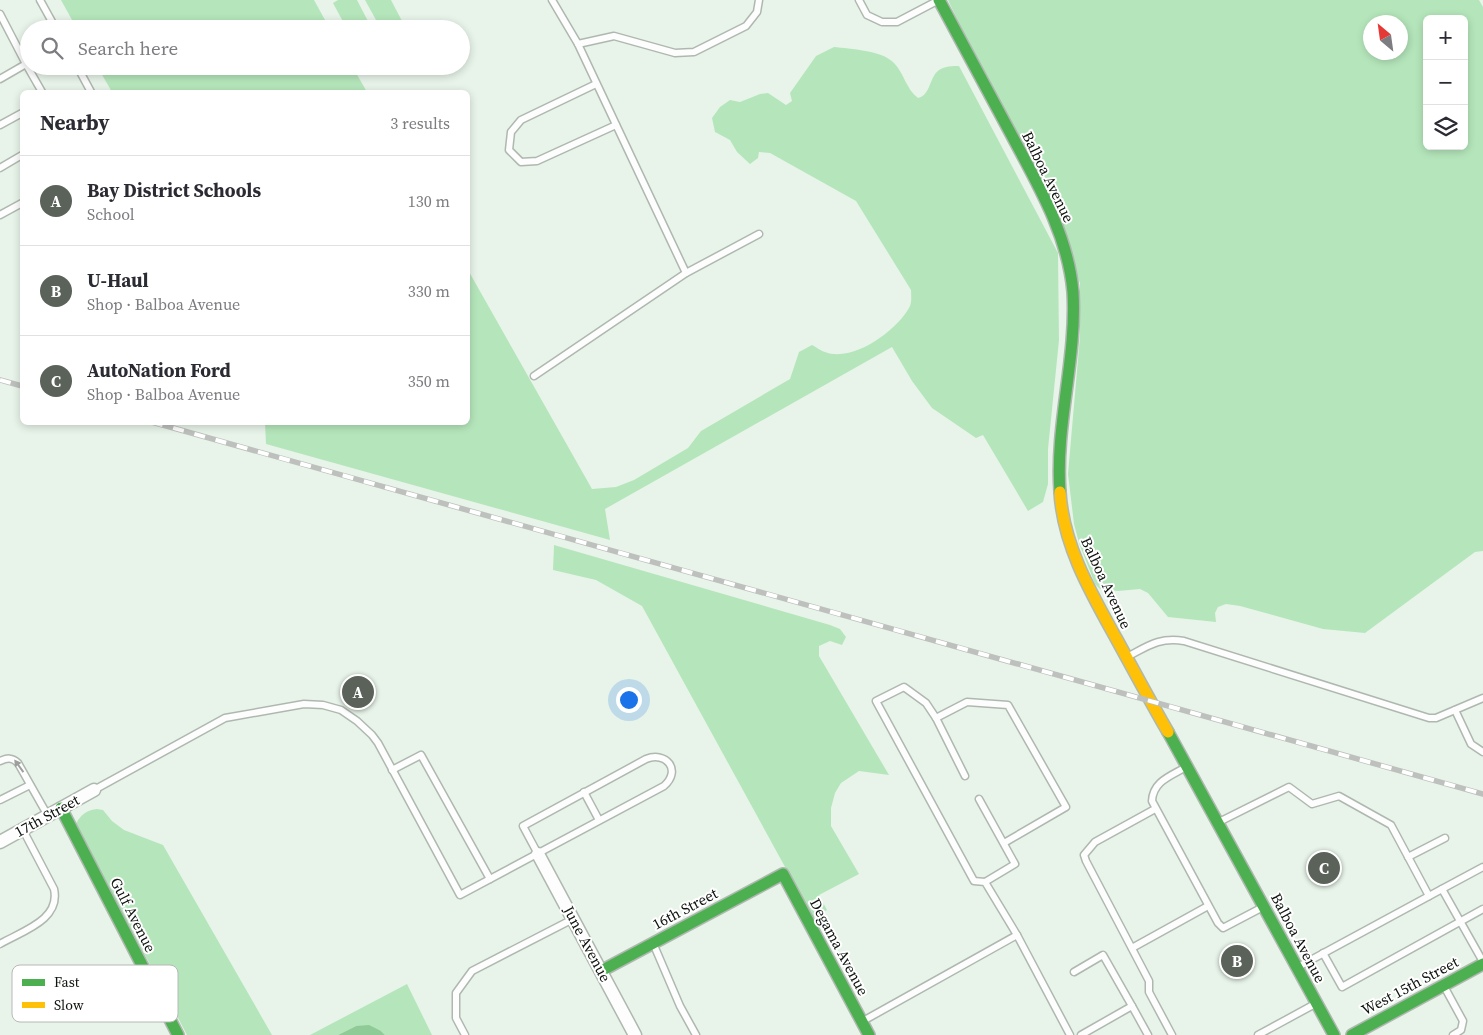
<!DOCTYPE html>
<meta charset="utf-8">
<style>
body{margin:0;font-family:"Source Serif 4",serif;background:#f7f7f7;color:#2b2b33}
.controls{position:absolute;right:15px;top:15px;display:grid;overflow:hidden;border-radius:8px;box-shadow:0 2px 8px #0003}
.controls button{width:45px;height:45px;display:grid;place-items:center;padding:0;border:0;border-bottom:1px solid #e1e1e2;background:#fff;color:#2b2b33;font:25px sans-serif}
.compass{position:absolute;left:1363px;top:15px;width:45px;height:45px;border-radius:50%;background:#fff;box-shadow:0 2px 8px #0003;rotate:331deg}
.you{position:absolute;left:628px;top:699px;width:18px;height:18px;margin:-12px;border:4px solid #fff;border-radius:50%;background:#1a73e8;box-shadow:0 0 0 8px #1a73e833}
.badge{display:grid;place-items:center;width:32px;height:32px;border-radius:50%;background:#5a625a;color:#fff;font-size:16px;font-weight:700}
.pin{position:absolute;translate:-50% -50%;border:2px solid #fff;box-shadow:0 1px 5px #0006}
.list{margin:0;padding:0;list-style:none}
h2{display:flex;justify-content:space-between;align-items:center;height:65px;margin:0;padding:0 20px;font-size:21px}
h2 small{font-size:16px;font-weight:400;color:#7c7c81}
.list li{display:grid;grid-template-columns:32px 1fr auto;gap:15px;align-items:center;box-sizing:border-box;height:90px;padding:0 20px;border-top:1px solid #e1e1e2}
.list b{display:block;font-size:19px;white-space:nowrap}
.list p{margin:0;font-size:16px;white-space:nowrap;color:#7c7c81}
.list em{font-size:16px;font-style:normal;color:#7c7c81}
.icon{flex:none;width:28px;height:28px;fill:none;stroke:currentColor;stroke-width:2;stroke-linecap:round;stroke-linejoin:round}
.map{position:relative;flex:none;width:1483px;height:1035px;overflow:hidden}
.search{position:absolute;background:#fff;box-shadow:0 2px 8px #0003;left:20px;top:20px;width:450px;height:55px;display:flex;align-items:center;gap:12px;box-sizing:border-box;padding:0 18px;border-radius:28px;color:#7c7c81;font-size:19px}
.panel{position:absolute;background:#fff;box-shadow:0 2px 8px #0003;left:20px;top:90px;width:450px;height:335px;border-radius:8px}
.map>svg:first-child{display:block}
</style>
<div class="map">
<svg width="1483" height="1035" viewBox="0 0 1483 1035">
<rect width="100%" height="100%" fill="#e8f4e9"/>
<g fill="#b5e6bb" fill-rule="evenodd">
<path d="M61 0H314L330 29H77Z"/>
<path d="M338 0H357L372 29H347L333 3Z"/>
<path d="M365 0H391L402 21 386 29H381Z"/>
<path d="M948 0H1479L1483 7V551L1475 552 1365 633 1323 629 1240 606 1226 604 1218 607 1215 613 1216 622 1168 617 1148 593 1140 589 1118 591 1100 589 1095 584 1079 543 1074 524 1068 474 1080 336V283ZM1427 19H1464V146H1427ZM1370 22H1400V52H1370Z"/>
<path d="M834 47C850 49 882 50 894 63 904 73 906 89 918 98 931 95 929 77 939 70 945 66 953 66 959 66L1058 253 1059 340 1048 449V484L1043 502 1028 511 983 435 976 438 932 408 912 381 892 347 605 509 610 540 266 444 265 423 468 422V270L592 489 616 487 634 480 688 448 701 431 790 379 799 352 812 345C816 347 821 351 825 352 853 363 898 330 910 306 912 301 911 295 911 290L856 201 770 153 759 152 758 158 750 164 737 152 730 140 715 132 712 118 720 107 730 100 740 102 760 94 768 93 786 105 792 101 790 93 816 56Z"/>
<path d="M97 66H352L367 92H112Z"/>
<path d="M554 545 830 625 840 629 846 637 842 645 830 641 819 646V656L889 775 859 771 841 783 835 793 831 808V826L859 874 819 895 827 910 813 918 642 606 596 580 553 570Z"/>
<path d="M97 809 103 810 112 821 124 830 163 845 272 1035H187L76 824C80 815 87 810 97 809Z"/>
<path d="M407 984 432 1035H385L381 1031 356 1026 338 1035H310Z"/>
</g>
<path fill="#8ecb96" d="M369 1025 381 1031 385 1035H338L356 1026Z"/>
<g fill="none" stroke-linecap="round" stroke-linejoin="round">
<g stroke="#afb8b0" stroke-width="9">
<g id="lane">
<path d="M40 0 56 29"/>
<path d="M552 0 578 44 686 273"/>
<path d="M859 0 867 15 882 22H897L937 1"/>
<path d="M0 14 26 64 0 79"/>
<path d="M578 44 614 36 675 53 694 52 746 26 757 12 759 0"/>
<path d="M26 64 42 92"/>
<path d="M77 66 91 92"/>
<path d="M596 84 521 120 511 132 509 150 521 162 537 161 616 125"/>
<path d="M0 125 22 113"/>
<path d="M0 168 22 155"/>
<path d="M0 215 22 203"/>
<path d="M534 376 686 273 759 234"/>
<path d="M1127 657C1148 646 1159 637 1184 641L1429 718H1436L1483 698"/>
<path d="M1455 710 1471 744 1483 752"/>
<path d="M936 718 967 702 1008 705 1066 807 1004 843"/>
<path d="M0 761C7 758 12 757 18 763L48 816"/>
<path d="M1186 767C1171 776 1153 781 1152 801L1218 923 1223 928 1263 907"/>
<path d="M392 770 421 755 490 879"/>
<path d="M965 776 936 718 926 703 904 687 876 701 974 881 985 882 1017 935"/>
<path d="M94 790 225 718 304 704 323 705 341 710 357 721 372 735 378 743 460 895 664 786C682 770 666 751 646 759L523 826 538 854"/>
<path d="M584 792 599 820"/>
<path d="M979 799 1015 864 985 882"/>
<path d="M0 800 30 785"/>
<path d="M1155 809 1095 842 1084 855 1086 861 1149 981V992L1172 1035"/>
<path d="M1219 822 1289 787 1312 804 1339 796 1391 825 1429 896"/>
<path d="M1408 857 1445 838"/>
<path d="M1442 889 1483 867"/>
<path d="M653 943 680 1006 696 1035"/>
<path d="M0 944C22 931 61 920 54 889L23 830"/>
<path d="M1132 948 1208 906"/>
<path d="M1323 953 1342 987 1483 909"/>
<path d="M1298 967 1442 889 1482 960"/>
<path d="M1074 972 1103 955 1132 1006"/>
<path d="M1445 988 1463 1021 1461 1030 1453 1035"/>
<path d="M863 1021 1017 935 1070 1035"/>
<path d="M465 1035 456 1018V993L472 971 573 919"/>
<path d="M1081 1035 1132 1006 1148 1035"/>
<path d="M1258 1035 1315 1004"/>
</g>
</g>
<g stroke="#afb8b0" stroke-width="15">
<g id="street">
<path d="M0 842 94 790"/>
<path d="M538 854 635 1035"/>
</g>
</g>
<g stroke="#afb8b0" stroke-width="14">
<g id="fast">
<path d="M939 0C963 45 987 89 1011 134 1037 183 1068 234 1073 292 1077 359 1055 425 1060 492"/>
<path d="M1168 732 1334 1035"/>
<path d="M61 808 178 1035"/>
<path d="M601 971 783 874 869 1035"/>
<path d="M1352 1035 1483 964"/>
</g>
</g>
<g stroke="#afb8b0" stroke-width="14">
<path id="slow" d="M1060 492C1063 545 1091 593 1116 638 1133 669 1150 701 1168 732"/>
</g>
<use href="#lane" stroke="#fcfdfc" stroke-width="6"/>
<use href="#street" stroke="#fcfdfc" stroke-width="12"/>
<use href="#fast" stroke="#4caf50" stroke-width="11"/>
<use href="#slow" stroke="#ffc107" stroke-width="11"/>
<g stroke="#bdc0bd" stroke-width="5.5">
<g id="rail">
<path d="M0 380 22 386"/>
<path d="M152 422 1483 794"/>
</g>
</g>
<use href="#rail" stroke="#fff" stroke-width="4" stroke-dasharray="11" stroke-linecap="butt"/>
</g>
<defs><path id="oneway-solid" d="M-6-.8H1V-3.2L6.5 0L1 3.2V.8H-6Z" transform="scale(1.25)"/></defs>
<use fill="#9c9f9c" href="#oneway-solid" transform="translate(19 766) rotate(-126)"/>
<g text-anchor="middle" stroke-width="4" stroke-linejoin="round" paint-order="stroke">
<g font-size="15" fill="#0d130d" stroke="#fff">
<text transform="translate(1048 177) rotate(64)" y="5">Balboa Avenue</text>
<text transform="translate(1106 583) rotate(65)" y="5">Balboa Avenue</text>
<text transform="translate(47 816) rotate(-29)" y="5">17th Street</text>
<text transform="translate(685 909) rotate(-28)" y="5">16th Street</text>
<text transform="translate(133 915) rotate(63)" y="5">Gulf Avenue</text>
<text transform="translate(1298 938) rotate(62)" y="5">Balboa Avenue</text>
<text transform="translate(587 944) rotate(62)" y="5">June Avenue</text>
<text transform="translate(839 947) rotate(62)" y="5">Degama Avenue</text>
<text transform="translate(1410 986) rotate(-28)" y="5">West 15th Street</text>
</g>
</g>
<rect x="12" y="965" width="166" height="57" rx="8" fill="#fff" stroke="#b6b8b6" stroke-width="1"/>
<rect x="22" y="979" width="23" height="7" fill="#4caf50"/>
<rect x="22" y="1002" width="23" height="6" fill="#ffc107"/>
<g font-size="14" fill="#0d130d">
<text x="54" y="987">Fast</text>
<text x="54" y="1010">Slow</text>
</g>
</svg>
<div class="controls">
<button>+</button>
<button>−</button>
<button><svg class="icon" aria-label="layers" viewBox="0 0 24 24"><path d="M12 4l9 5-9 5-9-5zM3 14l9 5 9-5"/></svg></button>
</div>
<svg class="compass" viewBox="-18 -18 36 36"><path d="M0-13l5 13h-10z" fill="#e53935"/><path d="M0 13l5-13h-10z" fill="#7c7c81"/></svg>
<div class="you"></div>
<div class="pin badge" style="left:358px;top:692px">A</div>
<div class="pin badge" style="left:1237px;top:961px">B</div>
<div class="pin badge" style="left:1324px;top:868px">C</div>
<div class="search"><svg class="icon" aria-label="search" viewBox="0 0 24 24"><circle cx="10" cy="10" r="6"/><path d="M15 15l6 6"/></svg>Search here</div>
<section class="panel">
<h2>Nearby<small>3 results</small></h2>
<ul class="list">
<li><span class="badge">A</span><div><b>Bay District Schools</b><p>School</p></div><em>130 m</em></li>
<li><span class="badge">B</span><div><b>U-Haul</b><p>Shop · Balboa Avenue</p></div><em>330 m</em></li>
<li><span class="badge">C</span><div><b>AutoNation Ford</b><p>Shop · Balboa Avenue</p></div><em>350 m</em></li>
</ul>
</section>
</div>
